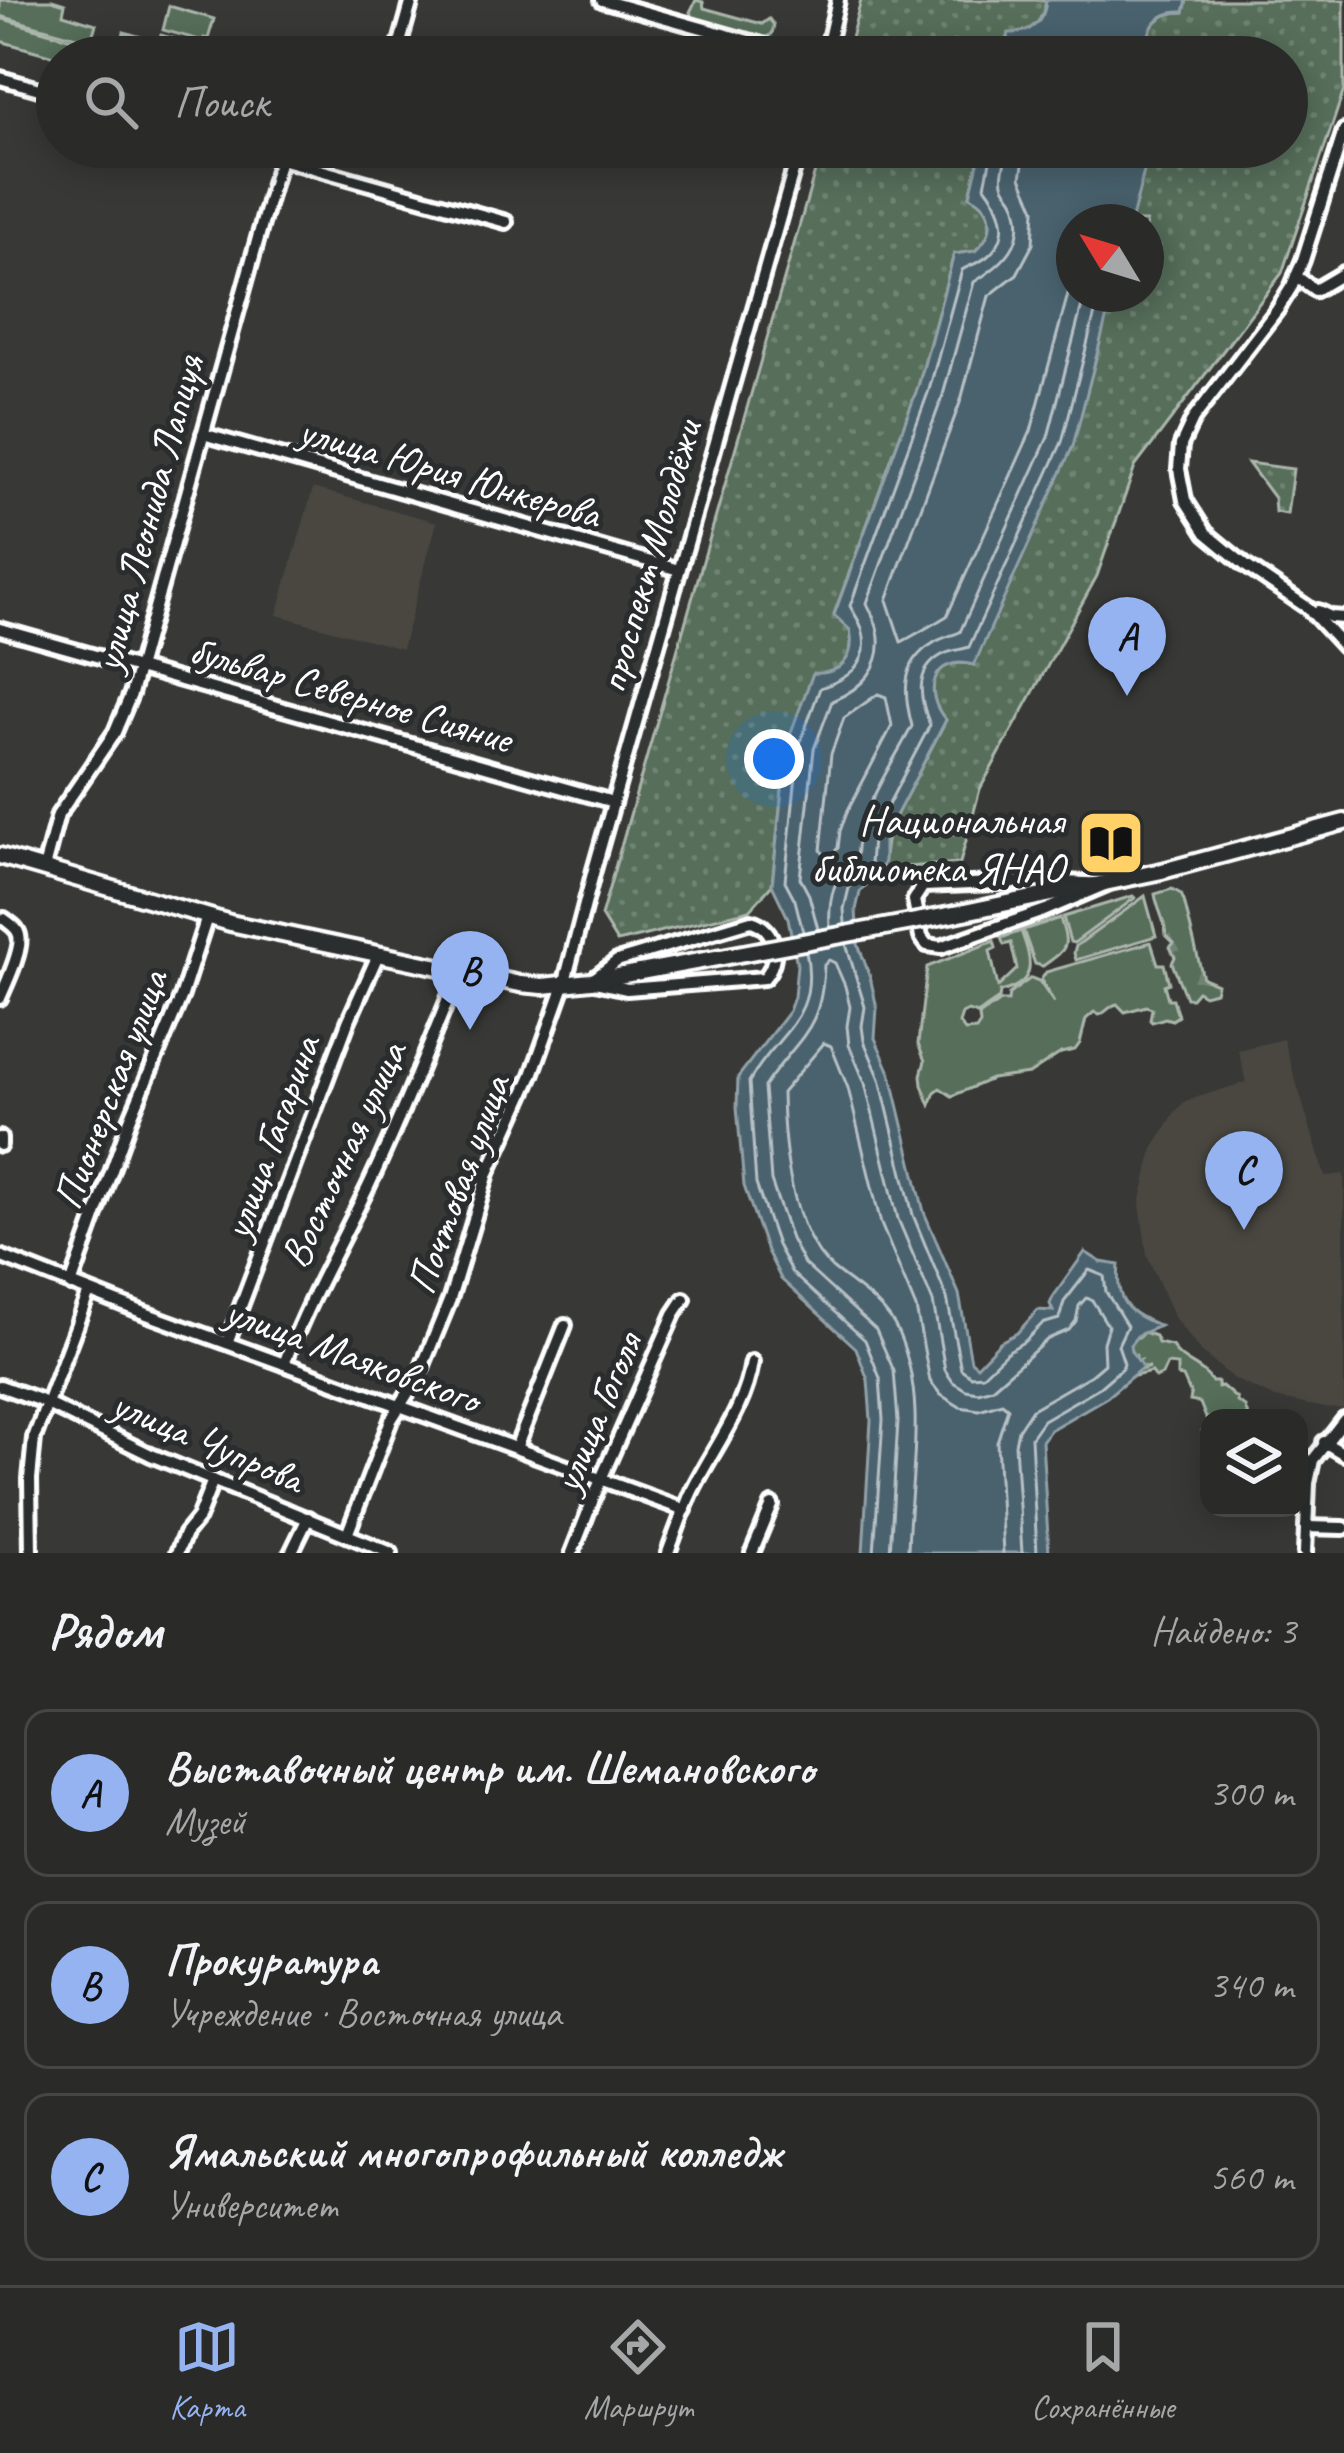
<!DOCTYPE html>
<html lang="ru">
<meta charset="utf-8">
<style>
body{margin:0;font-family:Caveat,sans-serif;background:#323230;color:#f1f3f6}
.controls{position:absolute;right:36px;bottom:36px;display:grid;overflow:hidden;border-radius:24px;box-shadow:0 6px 30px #0003}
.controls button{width:108px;height:108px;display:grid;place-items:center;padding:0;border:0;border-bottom:3px solid #464645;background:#2a2a28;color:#f1f3f6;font:60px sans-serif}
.compass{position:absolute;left:1056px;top:204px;width:108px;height:108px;border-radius:50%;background:#2a2a28;box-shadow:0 6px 30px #0003;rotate:308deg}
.you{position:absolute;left:774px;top:759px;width:42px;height:42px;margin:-30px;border:9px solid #fff;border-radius:50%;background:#1a73e8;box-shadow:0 0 0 18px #1a73e833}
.badge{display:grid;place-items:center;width:78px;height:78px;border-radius:50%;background:#95b2f1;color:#111;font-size:39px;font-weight:700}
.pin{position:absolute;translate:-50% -99px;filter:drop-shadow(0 3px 6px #0008)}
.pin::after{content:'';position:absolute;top:63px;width:42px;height:36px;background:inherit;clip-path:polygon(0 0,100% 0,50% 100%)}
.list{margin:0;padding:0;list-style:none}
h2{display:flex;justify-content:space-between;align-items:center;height:156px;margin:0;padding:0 48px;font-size:51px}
h2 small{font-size:39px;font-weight:400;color:#a5a7a8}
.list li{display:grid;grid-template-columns:78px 1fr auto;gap:36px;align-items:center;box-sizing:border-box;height:168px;margin:0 24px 24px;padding:0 24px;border:3px solid #464645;border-radius:24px}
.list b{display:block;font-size:45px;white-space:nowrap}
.list p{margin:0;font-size:39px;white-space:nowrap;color:#a5a7a8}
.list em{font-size:39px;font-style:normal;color:#a5a7a8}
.icon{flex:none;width:66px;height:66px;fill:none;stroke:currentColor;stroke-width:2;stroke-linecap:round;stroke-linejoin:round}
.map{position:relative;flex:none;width:1344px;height:1553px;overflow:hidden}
.search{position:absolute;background:#2a2a28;box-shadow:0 6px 30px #0003;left:36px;right:36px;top:36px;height:132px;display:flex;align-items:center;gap:30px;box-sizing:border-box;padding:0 42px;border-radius:66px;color:#a5a7a8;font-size:45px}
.sheet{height:732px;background:#2a2a28}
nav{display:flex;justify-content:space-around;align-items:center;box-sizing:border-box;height:168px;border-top:3px solid #464645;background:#2a2a28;font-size:33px;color:#a5a7a8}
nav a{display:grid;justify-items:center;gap:6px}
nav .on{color:#95b2f1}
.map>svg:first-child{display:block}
</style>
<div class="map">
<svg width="1344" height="1553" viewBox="0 0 1344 1553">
<defs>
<pattern id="forest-firs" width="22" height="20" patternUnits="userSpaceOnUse" patternTransform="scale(3)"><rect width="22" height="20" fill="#576e5a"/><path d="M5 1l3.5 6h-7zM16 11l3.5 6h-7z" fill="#708473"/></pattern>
<pattern id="park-dots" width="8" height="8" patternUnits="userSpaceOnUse" patternTransform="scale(3)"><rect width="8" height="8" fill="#576e5a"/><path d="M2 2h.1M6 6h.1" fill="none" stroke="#708473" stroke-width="1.8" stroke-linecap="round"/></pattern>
</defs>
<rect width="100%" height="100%" fill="#383836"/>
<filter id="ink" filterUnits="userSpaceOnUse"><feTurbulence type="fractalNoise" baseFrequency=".00833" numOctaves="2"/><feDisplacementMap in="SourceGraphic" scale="24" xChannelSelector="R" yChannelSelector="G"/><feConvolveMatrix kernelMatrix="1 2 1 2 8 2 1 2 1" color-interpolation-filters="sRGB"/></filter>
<g filter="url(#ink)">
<g fill="#484640">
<path d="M313 488 437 522 402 649 277 615Z"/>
<path d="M1283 1039 1325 1176 1344 1174V1409L1324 1408 1275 1398 1234 1379 1201 1352 1173 1316 1147 1255 1140 1204 1153 1149 1175 1112 1185 1101 1246 1082 1238 1050Z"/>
</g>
<g fill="#576e5a" stroke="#abb6ac" stroke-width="3">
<path d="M0 0H52L65 4 63 14 96 24 91 41 0 16Z"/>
<path d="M696 0 703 2 704 8 762 24 769 19 774 25 772 34 764 38 693 18 690 12Z"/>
<path d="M169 6 214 19 208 39 204 38 203 41 163 30Z"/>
<path d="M0 18 89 44 86 57H57L0 41Z"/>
<path d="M124 32 158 42 161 35 201 46 200 50 204 51 203 57H147L120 49Z"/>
<path d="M1133 896 1135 898 1074 943 1070 942 1063 917Z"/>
<path d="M1145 896 1156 936 1076 960 1074 953 1076 946Z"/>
<path d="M1060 918C1069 948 1069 947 1043 966L1035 964 1023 930Z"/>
<path d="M1021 931C1032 961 1038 983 1000 992L999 999 977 1014 968 1011 962 1014 959 1023 965 1031 976 1030 980 1024 979 1016 1000 1001H1008L1009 994 1031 978 1039 981 1054 1003 1041 980 1046 972 1151 942 1158 964H1164L1169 983 1164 985 1168 999H1173L1178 1016 1172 1020 1165 1018 1152 1022 1150 1020 1152 1008 1146 1006 1125 1012 1117 1004C1109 1006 1106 1013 1099 1015L1094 1012 1086 1019 1080 1043 1075 1050 1061 1053 1029 1074 991 1079 952 1096 940 1088 935 1092 930 1105 922 1085 921 1075 925 1061 918 1044 927 967 994 941 996 948 990 951 998 987 1017 969 1011 943 1004 945 1001 938Z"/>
<path d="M1144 1332 1155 1336 1158 1343 1172 1346C1180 1363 1202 1365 1212 1382H1218V1387L1222 1386 1237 1399V1402L1245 1407 1248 1416 1209 1418V1432L1205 1435 1202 1431 1208 1423 1200 1403 1190 1401 1191 1395 1183 1377 1177 1376V1365L1167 1364 1162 1375 1155 1378 1151 1372 1126 1378 1134 1372 1149 1367 1130 1366 1139 1360H1130L1137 1355 1130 1356 1126 1340 1139 1337Z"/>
</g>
<path fill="url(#forest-firs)" stroke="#abb6ac" stroke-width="3" d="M1172 889 1181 894 1184 901 1203 978 1217 984 1215 992 1204 995 1197 991 1191 998H1186L1172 963 1175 957 1170 947 1174 943 1166 935C1165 919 1157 909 1155 894Z"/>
<g fill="url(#park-dots)" stroke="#abb6ac" stroke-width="3">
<path d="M861 0H1046C1044 22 1031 33 1009 34L1003 57H846Z"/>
<path d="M1187 0H1344V90L1282 273 1135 467 1097 576 980 789 960 863 881 869C886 856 884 842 889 829L946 720C921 692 933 654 974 665L1112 298 1105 294H1146V222H1131L1150 147H1287V57H1151C1142 31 1156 12 1184 12Z"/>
<path d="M822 147H982L970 195C995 209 997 233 975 251L954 254 918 387 834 614 850 630C855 654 845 670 821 674L787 743 772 885 750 910 617 942 601 916Z"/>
<path d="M1248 463 1293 469 1287 514 1275 512 1274 498Z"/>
</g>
<g fill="#4a626e" stroke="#92a1a8" stroke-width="3">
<path d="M1046 0H1187L1184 12C1156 11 1142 31 1151 57H1003L1009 33C1031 34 1045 21 1046 0Z"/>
<path d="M982 147H1150L1131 222H1074V294H1105L1112 297 1073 446 974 665C934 654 921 692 946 720L889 829 884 842V861L881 869 860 892 856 910 858 944 870 977 877 1008 875 1038 891 1075 924 1212 959 1294 971 1361 977 1366 1000 1342 1017 1333 1038 1310 1053 1311 1050 1304 1053 1297 1085 1252 1101 1262 1119 1265C1115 1303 1127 1312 1160 1326L1138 1335 1130 1345 1131 1351 1143 1367 1107 1397 1050 1430 1042 1441 1049 1553H863L871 1420 868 1380 856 1348 781 1279 766 1249 744 1186 737 1107 738 1077 789 1011 794 997 797 965 788 918 772 885 787 743 813 673C840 675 856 658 850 630L834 615 918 387 954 254 975 251C996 233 996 208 970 196Z"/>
</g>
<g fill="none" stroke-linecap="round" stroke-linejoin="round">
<g stroke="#b7c0c5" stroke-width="3">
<path d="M1026 147 1021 177 1035 209 1033 244 1017 274 989 296 961 400 887 600 901 642C906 640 940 620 947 616L1031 431 1074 272"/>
<path d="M878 694 886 697 892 726 848 810 840 831 838 848 830 856H825L821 850 831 754 844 718Z"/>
<path d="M845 924 844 909 849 888 870 864 872 839 878 824 930 725C920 700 913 671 942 655 951 650 961 650 969 647L1062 442 1100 294"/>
<path d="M830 927C828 898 834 876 856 857 859 810 891 767 912 726 904 696 900 663 932 644 940 638 951 636 960 632L1048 437 1085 294"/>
<path d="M818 929 809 895 800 878 814 749 832 701C861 689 885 667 878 631 876 621 871 612 867 603L943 395 974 282C1003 264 1030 242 1014 202 1012 196 1006 192 1004 186 999 175 1007 159 1008 147"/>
<path d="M803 932 795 900 785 881 799 746 820 688C846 680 871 664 863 632 861 622 854 614 850 606L929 390 962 270C970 265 980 263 988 256 1013 234 1002 208 985 186L993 147"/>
<path d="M846 944 865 1007 862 1026 864 1041 880 1079 913 1215 947 1298 961 1369 971 1376 983 1375 1007 1352 1025 1341 1042 1324 1059 1319 1064 1302 1089 1270 1104 1276 1106 1292 1127 1326 1118 1345 1124 1363 1122 1368 1100 1387 1043 1420 1031 1437 1037 1553"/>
<path d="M806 951C820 1021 777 1031 749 1082L756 1184 777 1245 792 1273 865 1340 880 1378 883 1420 874 1553"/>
<path d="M890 1553 898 1421 894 1371 876 1330 804 1264 791 1239 771 1181 764 1087C798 1036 822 1033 824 965L829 960 835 963 845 986 850 1007 847 1026 849 1045 865 1083 898 1219 933 1302 945 1370 953 1382 966 1390 978 1392 992 1388 1048 1339 1069 1330 1076 1321 1079 1306 1086 1298 1092 1300 1108 1326 1103 1343 1104 1364 1091 1375 1032 1409 1018 1430 1015 1444 1022 1553"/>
<path d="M908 1553C909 1480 929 1402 898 1332 886 1304 855 1287 832 1268 791 1231 783 1146 782 1093L824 1043 831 1046 848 1088 881 1224 916 1308 930 1381 941 1395 960 1407 979 1410 1002 1403 1008 1408 997 1442 1003 1553"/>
</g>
<g stroke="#fff" stroke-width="20">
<g id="minor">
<path d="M602 0 805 57"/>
<path d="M396 57 412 0"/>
<path d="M825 57 838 0"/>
<path d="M0 78 57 94"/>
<path d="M1344 131 1303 260 1292 286 1277 310 1193 419 1181 445 1179 469 1185 500 1206 533 1246 566 1308 608 1344 647"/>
<path d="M238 147 506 222"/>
<path d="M1296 276 1315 290 1344 273"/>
<path d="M203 434 679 570"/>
<path d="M1318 611 1331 617 1344 618"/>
<path d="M0 629 613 802"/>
<path d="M44 868 58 815 115 732 131 694 280 159"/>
<path d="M1042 881 1107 884 1046 910 941 947 927 945 921 937 914 900 923 886Z"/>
<path d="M751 921C777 928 781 960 764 978L627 989 591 981 617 961Z"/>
<path d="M0 998C6 984 23 949 19 935 17 927 10 924 4 919"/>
<path d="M0 1138V1145"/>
<path d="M0 1256 147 1314 685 1510"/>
<path d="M71 1285 129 1122 182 995 207 917"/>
<path d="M227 1343 348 1022 378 955"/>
<path d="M284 1364C307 1303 339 1246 368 1187 401 1117 430 1044 459 972"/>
<path d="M0 1386 39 1400 151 1455 391 1553"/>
<path d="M1324 1442 1344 1454"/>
<path d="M516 1448 565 1325"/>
<path d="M1306 1527 1344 1528"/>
<path d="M347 1535 391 1420 418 1377 450 1299 488 1173 532 1075 564 985 594 870 800 147"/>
<path d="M31 1553 30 1479 34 1438 89 1292"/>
<path d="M177 1553 185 1534 198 1518 213 1480"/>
<path d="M291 1553 308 1518"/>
<path d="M572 1553 601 1479 674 1314 684 1299"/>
<path d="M668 1553C676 1532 683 1511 692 1491 713 1448 745 1410 752 1362"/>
<path d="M752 1553 772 1505"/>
<path d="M1305 1553 1308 1483 1313 1460 1344 1420"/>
</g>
</g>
<g stroke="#fff" stroke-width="22">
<g id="major">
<path d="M0 856 230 923 520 984 543 986 591 981 760 950"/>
<path d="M955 914 1162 871 1344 822"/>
</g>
</g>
<use href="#minor" stroke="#2a2d2e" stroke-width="10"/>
<use href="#major" stroke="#2a2d2e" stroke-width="14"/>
<g stroke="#fff" stroke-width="22" stroke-linecap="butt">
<path id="major-bridge" d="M760 950 955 914"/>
</g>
<use href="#major-bridge" stroke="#2a2d2e" stroke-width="14"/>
</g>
</g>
<defs>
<g id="library-square" transform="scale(3.45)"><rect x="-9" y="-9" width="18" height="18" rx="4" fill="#ffd166" stroke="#2a2d2e"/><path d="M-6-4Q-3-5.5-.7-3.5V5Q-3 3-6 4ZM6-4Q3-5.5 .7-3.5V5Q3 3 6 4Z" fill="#111"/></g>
</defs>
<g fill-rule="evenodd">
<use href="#library-square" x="1111" y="843"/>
</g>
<g text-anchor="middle" stroke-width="10" stroke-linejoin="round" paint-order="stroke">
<g font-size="42" fill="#fff" stroke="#2a2d2e">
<text transform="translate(450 471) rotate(16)" y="15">улица Юрия Юнкерова</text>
<text transform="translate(147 513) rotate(-75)" y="15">улица Леонида Лапцуя</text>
<text transform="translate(648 556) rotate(-74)" y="15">проспект Молодёжи</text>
<text transform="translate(351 693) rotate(16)" y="15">бульвар Северное Сияние</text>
<text transform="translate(109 1089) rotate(-69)" y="15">Пионерская улица</text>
<text transform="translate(270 1137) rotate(-70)" y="15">улица Гагарина</text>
<text transform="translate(342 1154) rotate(-65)" y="15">Восточная улица</text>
<text transform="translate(457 1184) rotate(-70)" y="15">Почтовая улица</text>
<text transform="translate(353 1354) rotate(20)" y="15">улица Маяковского</text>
<text transform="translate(596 1412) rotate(-67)" y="15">улица Гоголя</text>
<text transform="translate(208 1440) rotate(23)" y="15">улица Чупрова</text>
</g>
<g font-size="42" fill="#fff" stroke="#2a2d2e" text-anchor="end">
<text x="1064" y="834">Национальная<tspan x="1064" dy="48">библиотека ЯНАО</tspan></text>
</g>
</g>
</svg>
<div class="controls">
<button><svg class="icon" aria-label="layers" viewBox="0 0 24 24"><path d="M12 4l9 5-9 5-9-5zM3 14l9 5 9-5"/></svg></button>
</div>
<svg class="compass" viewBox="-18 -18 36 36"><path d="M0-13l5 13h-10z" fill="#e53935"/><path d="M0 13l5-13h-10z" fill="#a5a7a8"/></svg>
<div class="you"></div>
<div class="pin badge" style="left:1127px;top:696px">A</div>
<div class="pin badge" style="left:470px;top:1030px">B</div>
<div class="pin badge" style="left:1244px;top:1230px">C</div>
<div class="search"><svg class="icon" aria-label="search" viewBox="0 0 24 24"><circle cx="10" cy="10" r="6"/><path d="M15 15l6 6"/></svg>Поиск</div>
</div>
<section class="sheet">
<h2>Рядом<small>Найдено: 3</small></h2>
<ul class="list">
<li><span class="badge">A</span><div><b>Выставочный центр им. Шемановского</b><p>Музей</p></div><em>300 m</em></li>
<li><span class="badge">B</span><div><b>Прокуратура</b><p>Учреждение · Восточная улица</p></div><em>340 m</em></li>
<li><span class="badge">C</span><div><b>Ямальский многопрофильный колледж</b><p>Университет</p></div><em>560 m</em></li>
</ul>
</section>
<nav>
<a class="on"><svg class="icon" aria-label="map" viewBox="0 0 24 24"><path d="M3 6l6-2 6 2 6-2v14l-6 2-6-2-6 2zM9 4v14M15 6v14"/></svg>Карта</a>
<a><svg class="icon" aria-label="directions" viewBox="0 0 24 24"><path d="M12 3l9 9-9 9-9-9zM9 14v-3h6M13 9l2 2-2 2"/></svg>Маршрут</a>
<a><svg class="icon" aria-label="saved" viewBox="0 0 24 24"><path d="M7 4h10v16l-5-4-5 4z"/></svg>Сохранённые</a>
</nav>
